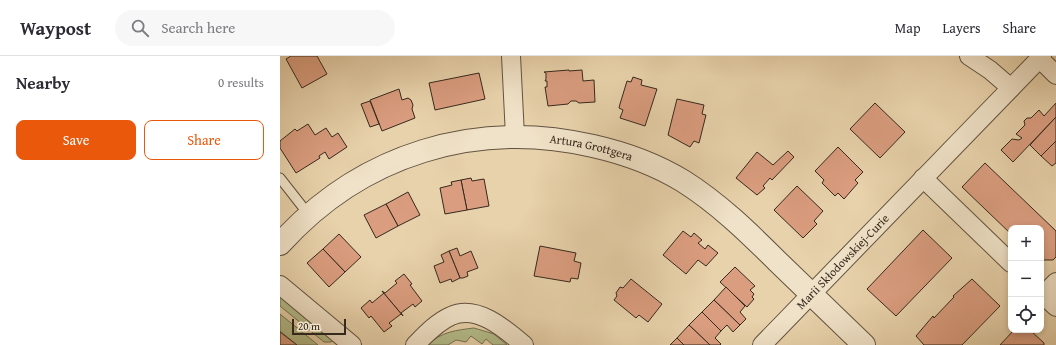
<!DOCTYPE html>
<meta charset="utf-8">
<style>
body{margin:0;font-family:"Gentium Book Plus",serif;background:#f7f7f7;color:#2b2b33}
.controls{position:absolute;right:12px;bottom:12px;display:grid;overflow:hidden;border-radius:8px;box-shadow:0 2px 6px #0003}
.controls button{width:36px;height:36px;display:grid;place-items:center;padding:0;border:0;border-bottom:1px solid #e1e1e2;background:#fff;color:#2b2b33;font:20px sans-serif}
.scale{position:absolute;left:12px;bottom:10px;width:54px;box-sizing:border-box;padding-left:4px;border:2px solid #36291d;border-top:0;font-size:11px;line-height:14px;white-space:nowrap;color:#36291d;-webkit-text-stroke:3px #f0e2c8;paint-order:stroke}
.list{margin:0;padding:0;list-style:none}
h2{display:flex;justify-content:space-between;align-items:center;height:52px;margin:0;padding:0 16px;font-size:17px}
h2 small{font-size:13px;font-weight:400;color:#7c7c81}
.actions{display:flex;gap:8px;padding:12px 16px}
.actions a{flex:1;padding:9px 0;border:1px solid #ea580c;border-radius:8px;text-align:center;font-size:14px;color:#ea580c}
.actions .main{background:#ea580c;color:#fff}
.icon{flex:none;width:22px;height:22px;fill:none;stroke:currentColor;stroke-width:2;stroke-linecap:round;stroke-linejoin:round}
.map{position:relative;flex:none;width:776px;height:289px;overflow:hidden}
header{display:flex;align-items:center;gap:24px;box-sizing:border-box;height:56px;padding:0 20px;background:#fff;border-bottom:1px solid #e1e1e2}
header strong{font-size:19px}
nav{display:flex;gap:22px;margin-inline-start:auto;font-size:14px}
.search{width:280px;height:36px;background:#f7f7f7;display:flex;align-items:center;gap:10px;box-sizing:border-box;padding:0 14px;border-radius:22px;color:#7c7c81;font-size:15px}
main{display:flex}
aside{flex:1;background:#fff}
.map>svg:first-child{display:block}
</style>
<header>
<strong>Waypost</strong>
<div class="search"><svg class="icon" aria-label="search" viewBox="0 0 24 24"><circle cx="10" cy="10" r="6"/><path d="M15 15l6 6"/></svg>Search here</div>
<nav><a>Map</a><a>Layers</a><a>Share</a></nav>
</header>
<main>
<aside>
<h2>Nearby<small>0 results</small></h2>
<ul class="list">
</ul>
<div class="actions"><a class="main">Save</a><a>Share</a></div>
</aside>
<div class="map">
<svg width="776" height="289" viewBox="0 0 776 289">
<rect width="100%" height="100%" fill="#e8d2ab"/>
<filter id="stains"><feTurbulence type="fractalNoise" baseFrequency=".005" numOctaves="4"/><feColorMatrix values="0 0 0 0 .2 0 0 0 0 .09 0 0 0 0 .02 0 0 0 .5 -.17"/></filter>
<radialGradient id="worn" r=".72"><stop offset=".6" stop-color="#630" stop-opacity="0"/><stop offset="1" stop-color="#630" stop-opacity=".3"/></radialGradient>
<g fill="#b4bd8b" stroke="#757354">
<path d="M0 241 53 284 51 286H44L0 250Z"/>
<path d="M0 258 38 289H17L0 275Z"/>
<path d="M194 272 214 278 227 289H213L206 283 202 288 191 280 186 286 176 284 168 289H148C160 276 177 274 194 272Z"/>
</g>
<g fill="#da9d7f" stroke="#36291d">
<path d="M11 0H37L47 18 22 32 6 3Z"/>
<path d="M289 14V15L302 14 303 25 314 24 315 46 299 47 296 45H291L288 48 268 50 265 31H267V25H265L266 23V17L264 16Z"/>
<path d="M199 17 205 43 155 54 149 27Z"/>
<path d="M353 21 362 24 361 29 377 33 365 70 340 62 343 54 339 52 340 48 347 25 351 26Z"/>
<path d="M119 33 122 44 128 42 131 44 133 49 132 53 135 62 102 75 90 44Z"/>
<path d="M397 43 424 49 422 58 426 59 419 87 414 85 410 91 388 79Z"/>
<path d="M90 45 99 68 90 71 81 48Z"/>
<path d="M595 47 625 76 600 102 570 73Z"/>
<path d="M776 47V61L733 106 721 94 732 83 739 84 742 82 736 78 745 69 744 65 747 62H751L759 54 764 60Z"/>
<path d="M776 61V85L761 100 750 89Z"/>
<path d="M28 68 35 79 46 72 52 81 58 77 67 91 49 103 45 96 39 100 40 102 16 117 0 92V85L15 73 17 75Z"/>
<path d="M776 85V107L772 110 761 100Z"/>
<path d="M558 91 583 116 575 124 578 127 564 143 558 137 555 140 542 127 544 124 535 115Z"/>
<path d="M508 95 514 101 492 124 490 122 483 130 485 132 477 139 456 122 477 96 493 109Z"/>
<path d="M705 107 776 175V201L773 204H761V172H731V178L682 131Z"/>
<path d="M191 122 192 125 204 123 209 150 187 154 181 124Z"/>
<path d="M181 124 187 154 165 158 160 132 172 129 171 126Z"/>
<path d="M517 130 543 155 534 165 537 168 523 182 494 154Z"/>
<path d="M128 136 140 159 118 170 106 148Z"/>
<path d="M106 148 118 170 96 182 84 159Z"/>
<path d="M643 174 672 202 616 260 587 233Z"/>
<path d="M403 175 411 181 414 177 422 184 418 187 425 193 428 189 438 197 426 210 418 204 406 218 383 199Z"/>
<path d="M59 178 81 201 65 216 43 193Z"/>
<path d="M260 190 296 197 294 205 301 207 298 223 291 222 290 226 254 220Z"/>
<path d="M177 192 180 200 191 195 198 212 187 216 188 220 183 222H180L169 195Z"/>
<path d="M43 193 65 216 49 231 27 207Z"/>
<path d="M169 195 180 222 172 226 171 223 160 227 154 210 164 206 161 199Z"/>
<path d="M455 211 475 230 470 234 474 238 472 241 474 243 467 251 440 226Z"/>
<path d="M124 218 132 228 130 229 142 245 135 251 133 248 121 257 123 260 102 235 105 237 117 227 115 225Z"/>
<path d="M351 223 382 248 368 266 359 259 356 262 334 244 337 240 336 237 340 231 343 232Z"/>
<path d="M692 223 720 250 682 289H644L636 280 653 260 654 262 674 241 673 240Z"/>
<path d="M446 231 465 250 460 256 466 263 460 269 434 244Z"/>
<path d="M102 235 123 260 121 258 109 267 112 270 104 276 91 260 89 262 81 252 90 244 92 247 104 237Z"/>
<path d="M434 244 460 269 453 276 447 269 441 275 422 256Z"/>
<path d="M422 256 441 275 435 282 441 288 440 289H430L409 269Z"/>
<path d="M409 269 430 289H404L397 282Z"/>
<path d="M734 274H750L764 287V289H720Z"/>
<path d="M0 276 17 289H0Z"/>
<path d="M397 282 404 289H390Z"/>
</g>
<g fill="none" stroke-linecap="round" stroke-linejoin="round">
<g stroke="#625340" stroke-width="11">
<path id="service" d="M0 122 29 159"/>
</g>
<g stroke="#625340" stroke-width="20">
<g id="minor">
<path d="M231 0 235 80"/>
<path d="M689 0 710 14 731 32"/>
<path d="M759 2 776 19"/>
<path d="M643 122 731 207"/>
<path d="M0 229 72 289"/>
<path d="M761 237 776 251"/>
<path d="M763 239 776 226"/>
<path d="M135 289C145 279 157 266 171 260 197 248 225 273 244 289"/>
<path id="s1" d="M482 289 762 0"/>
</g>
</g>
<g stroke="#625340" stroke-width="24">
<g id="tertiary">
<path id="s2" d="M0 188C81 98 196 63 313 90 344 97 375 108 403 125 438 147 468 176 497 205 526 233 555 261 584 289"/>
</g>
</g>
<use href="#service" stroke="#f0e2c8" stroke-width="9"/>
<use href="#minor" stroke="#f0e2c8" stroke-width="18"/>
<use href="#tertiary" stroke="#f0e2c8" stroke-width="22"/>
</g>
<g text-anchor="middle" stroke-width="3.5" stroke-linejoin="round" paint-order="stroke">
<g font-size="12" fill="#36291d" stroke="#f0e2c8">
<text dy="4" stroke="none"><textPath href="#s2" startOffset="343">Artura Grottgera</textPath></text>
<text dy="4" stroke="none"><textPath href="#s1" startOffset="116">Marii Skłodowskiej-Curie</textPath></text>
</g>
</g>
<rect width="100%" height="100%" filter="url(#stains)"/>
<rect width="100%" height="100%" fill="url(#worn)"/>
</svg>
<div class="controls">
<button>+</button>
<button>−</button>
<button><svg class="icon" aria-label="locate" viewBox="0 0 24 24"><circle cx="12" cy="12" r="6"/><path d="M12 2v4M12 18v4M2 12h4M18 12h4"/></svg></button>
</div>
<div class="scale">20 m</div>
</div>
</main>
